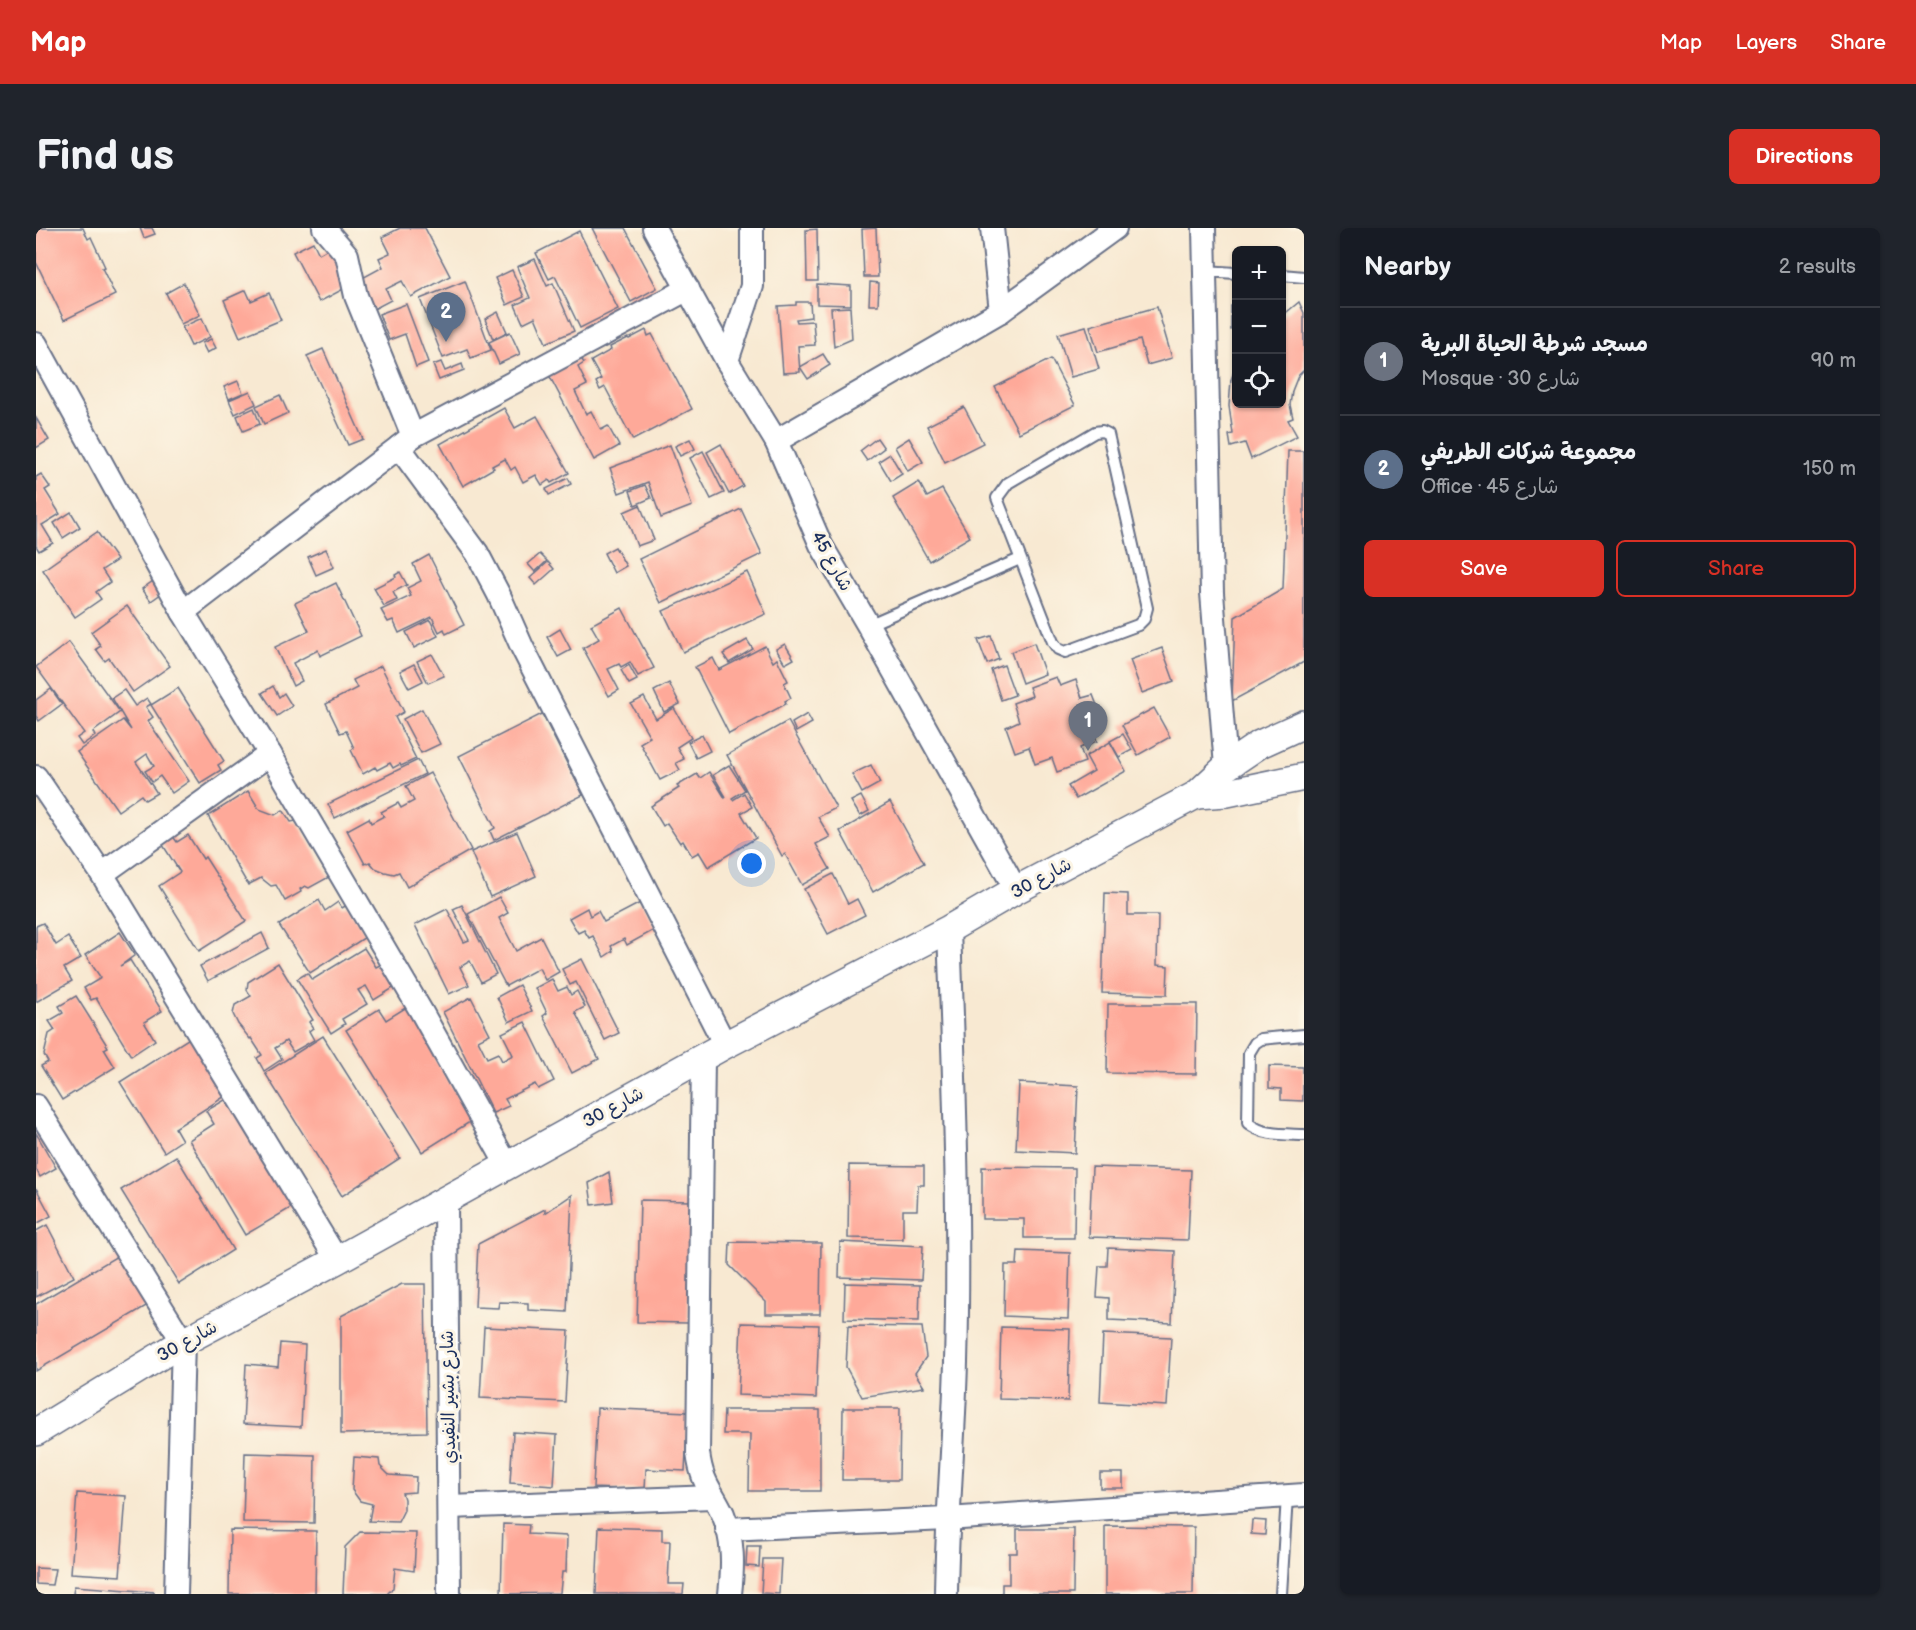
<!DOCTYPE html>
<meta charset="utf-8">
<style>
body{margin:0;font-family:"Balsamiq Sans","Playpen Sans Arabic",sans-serif;background:#20242c;color:#f1f3f6}
.controls{position:absolute;right:18px;top:18px;display:grid;overflow:hidden;border-radius:9px;box-shadow:0 2px 4px #0004}
.controls button{width:54px;height:54px;display:grid;place-items:center;padding:0;border:0;border-bottom:2px solid #363941;background:#171b24;color:#f1f3f6;font:30px sans-serif}
.you{position:absolute;left:716px;top:636px;width:21px;height:21px;margin:-15px;border:4px solid #fff;border-radius:50%;background:#1a73e8;box-shadow:0 0 0 9px #1a73e833}
.badge{display:grid;place-items:center;width:39px;height:39px;border-radius:50%;background:#d93025;color:#fff;font-size:20px;font-weight:700}
.pin{position:absolute;translate:-50% -50px;filter:drop-shadow(0 2px 3px #0008)}
.pin::after{content:'';position:absolute;top:32px;width:21px;height:18px;background:inherit;clip-path:polygon(0 0,100% 0,50% 100%)}
.list{margin:0;padding:0;list-style:none}
h2{display:flex;justify-content:space-between;align-items:center;height:78px;margin:0;padding:0 24px;font-size:26px}
h2 small{font-size:20px;font-weight:400;color:#9ea1a6}
.list li{display:grid;grid-template-columns:39px 1fr auto;gap:18px;align-items:center;box-sizing:border-box;height:108px;padding:0 24px;border-top:2px solid #363941}
.list b{display:block;font-size:22px;white-space:nowrap}
.list p{margin:0;font-size:20px;white-space:nowrap;color:#9ea1a6}
.list em{font-size:20px;font-style:normal;color:#9ea1a6}
.actions{display:flex;gap:12px;padding:18px 24px}
.actions a{flex:1;padding:14px 0;border:2px solid #d93025;border-radius:9px;text-align:center;font-size:21px;color:#d93025}
.actions .main{background:#d93025;color:#fff}
.icon{flex:none;width:33px;height:33px;fill:none;stroke:currentColor;stroke-width:2;stroke-linecap:round;stroke-linejoin:round}
.map{position:relative;flex:none;width:1268px;height:1366px;overflow:hidden;border-radius:9px}
header{display:flex;align-items:center;gap:36px;box-sizing:border-box;height:84px;padding:0 30px;background:#d93025;color:#fff}
header strong{font-size:28px}
nav{display:flex;gap:33px;margin-inline-start:auto;font-size:21px}
.intro{display:flex;align-items:center;justify-content:space-between;box-sizing:border-box;height:144px;padding:0 36px}
h1{margin:0;font-size:42px}
.button{padding:15px 27px;border-radius:9px;background:#d93025;color:#fff;font-size:21px;font-weight:700}
main{display:flex;gap:36px;padding:0 36px}
aside{flex:1;background:#171b24;border-radius:9px;box-shadow:0 2px 4px #0004}
.map>svg:first-child{display:block}
</style>
<header>
<strong>Map</strong>
<nav><a>Map</a><a>Layers</a><a>Share</a></nav>
</header>
<div class="intro"><h1>Find us</h1><a class="button">Directions</a></div>
<main>
<div class="map">
<svg width="1268" height="1366" viewBox="0 0 1268 1366">
<rect width="100%" height="100%" fill="#fcf5e5"/>
<filter id="ink" filterUnits="userSpaceOnUse"><feTurbulence type="fractalNoise" baseFrequency=".0167" numOctaves="2"/><feDisplacementMap in="SourceGraphic" scale="12" xChannelSelector="R" yChannelSelector="G"/><feConvolveMatrix kernelMatrix="1 2 1 2 8 2 1 2 1" color-interpolation-filters="sRGB"/></filter>
<filter id="wash" filterUnits="userSpaceOnUse"><feTurbulence type="fractalNoise" baseFrequency=".008" numOctaves="4" result="noise"/><feDisplacementMap in="SourceGraphic" scale="24" xChannelSelector="R" yChannelSelector="G"/><feGaussianBlur stdDeviation="1.35" result="paint"/><feColorMatrix in="noise" values="0 0 0 0 0 0 0 0 0 0 0 0 0 0 0 0 0 1.4 0 .05"/><feComposite in="paint" operator="in"/></filter>
<g filter="url(#wash)">
<rect width="100%" height="100%" fill="#f8e9d2"/>
<g id="blocks">
<g fill="#fea999">
<path d="M0 0H47L52 11 55 9 69 39 66 40 79 67 28 92 0 34Z"/>
<path d="M104 0H116L119 6 108 10Z"/>
<path d="M364 0H389L414 48 375 69 366 53 350 61 355 72 334 83 319 54 347 39 343 30 354 25 346 9Z"/>
<path d="M556 0H589L621 60 595 74Z"/>
<path d="M840 0 842 49H828L826 1Z"/>
<path d="M781 1 782 53H771L770 2Z"/>
<path d="M543 3 582 81 544 100 519 48 513 51 500 25Z"/>
<path d="M277 14 283 26 295 19 315 57 283 74 257 24Z"/>
<path d="M499 31 511 58 517 55 538 103 510 115 499 89 487 95 479 77 494 70 481 39Z"/>
<path d="M476 42 488 69 471 77 459 50Z"/>
<path d="M429 53 455 122 435 130 431 121 407 130 384 71Z"/>
<path d="M834 54 843 55 842 77H833Z"/>
<path d="M148 55 164 87 145 96 130 65Z"/>
<path d="M781 56 815 58V77L781 76Z"/>
<path d="M210 62 215 73 233 65 245 92 204 109 188 72Z"/>
<path d="M760 74H774L775 89 760 91 761 94 777 93 779 117 762 118 764 144 747 145 742 78 760 77Z"/>
<path d="M1263 74 1268 85V142L1262 148 1256 163 1254 177 1257 190 1252 192 1261 208 1215 231 1209 215 1195 219 1193 207 1197 206 1193 178 1195 152 1200 138V176H1246V88Z"/>
<path d="M370 76 392 134 380 139 369 106 353 112 343 86Z"/>
<rect x="1195" y="78" width="5" height="24"/>
<path d="M814 79 816 111 798 119 795 80Z"/>
<path d="M1121 79 1136 130 1111 137 1104 112 1062 124 1054 98Z"/>
<path d="M462 84 471 104 457 111 449 91Z"/>
<path d="M166 90 174 109 155 118 146 99Z"/>
<path d="M1050 98 1063 141 1035 149 1022 106Z"/>
<path d="M610 102 612 108 616 106 656 181 597 212 569 159 564 162 560 154 565 151 555 133 575 122 574 119 592 110 593 111Z"/>
<path d="M474 104 484 126 463 136 453 114Z"/>
<path d="M175 111 180 120 171 125 166 115Z"/>
<path d="M287 121 327 211 312 217 271 128Z"/>
<path d="M787 126 794 137 772 151 764 139Z"/>
<path d="M545 130 548 135 542 139 551 157 539 163 550 186 555 183 565 202 572 198 583 218 558 232 513 147Z"/>
<path d="M1015 131 1039 177 983 205 959 159Z"/>
<path d="M405 134 409 143 426 136 428 142 403 152 397 137Z"/>
<path d="M202 153 207 165 193 171 188 159Z"/>
<path d="M214 163 220 176 199 186 193 172Z"/>
<path d="M244 167 252 185 228 196 220 178Z"/>
<path d="M928 179 947 215 909 234 891 198Z"/>
<path d="M218 180 224 196 207 203 201 188Z"/>
<path d="M468 180 479 200 501 188 533 245 515 255 513 252 506 257 500 247 487 254 479 239 475 242 469 231 456 238 458 240 427 258 404 216Z"/>
<path d="M0 190 13 212 0 220Z"/>
<path d="M841 210 848 220 831 233 824 223Z"/>
<path d="M873 210 887 234 872 243 859 219Z"/>
<path d="M654 211 659 221 644 228 639 218Z"/>
<path d="M685 216 707 258 693 266 671 224Z"/>
<path d="M634 217 656 278 625 290 612 254 583 265 574 240Z"/>
<path d="M667 223 688 265 675 271 654 230Z"/>
<path d="M1252 223H1268V434L1196 473 1199 389 1247 361Z"/>
<path d="M854 226 866 246 855 253 843 233Z"/>
<path d="M5 246 14 259 9 262 24 286 6 297 17 315 3 323 0 318V249Z"/>
<path d="M532 250 535 256 513 267 510 261Z"/>
<path d="M883 254 891 269 906 261 934 309 893 333 857 270Z"/>
<path d="M609 257 615 270 599 277 594 263Z"/>
<path d="M604 277 618 312 601 318 588 284Z"/>
<path d="M705 281 726 326 625 375 603 331Z"/>
<path d="M35 284 44 299 27 310 18 295Z"/>
<path d="M61 304 81 332 66 342 74 354 60 364 65 371 39 389 7 342Z"/>
<path d="M579 319 590 338 578 345 568 325Z"/>
<path d="M290 321 298 339 280 347 272 329Z"/>
<path d="M504 326 511 333 499 344 492 336Z"/>
<path d="M393 327 428 397 410 406 408 401 403 404 396 389 363 405 357 392 352 394 345 382 375 368 371 360 385 353 377 336Z"/>
<path d="M512 334 518 341 500 357 494 350Z"/>
<path d="M364 344 371 357 357 364 361 372 348 378 338 360 360 349 359 347Z"/>
<path d="M711 344 730 386 647 424 627 383Z"/>
<path d="M124 348 133 360 115 373 106 361Z"/>
<path d="M300 355 325 408 284 428 282 422 257 435 266 453 257 458 239 419 273 403 259 375Z"/>
<path d="M91 378 134 438 97 464 73 430 69 433 60 421 65 418 55 404Z"/>
<path d="M586 380 618 440 602 448 594 434 585 439 583 436 572 441 583 462 573 468 547 420 563 411 555 397Z"/>
<path d="M394 392 402 408 378 420 370 404Z"/>
<path d="M524 401 535 422 522 429 511 409Z"/>
<path d="M955 408 963 431 951 436 942 412Z"/>
<path d="M711 412 717 421 693 435 687 426Z"/>
<path d="M33 414 84 484 57 504 59 508 46 517 41 510 48 505 0 439Z"/>
<path d="M998 415 1009 446 986 455 975 424Z"/>
<path d="M749 416 758 431 749 436 740 421Z"/>
<path d="M729 418 737 434 741 431 752 453 748 455 755 470 749 473 750 476 693 506 659 439 677 430 683 442Z"/>
<path d="M1126 420 1138 453 1106 465 1094 432Z"/>
<path d="M396 426 408 448 392 455 381 433Z"/>
<path d="M378 436 387 453 373 460 364 443Z"/>
<path d="M593 437 601 452 593 456 585 442Z"/>
<path d="M968 437 979 467 965 472 955 442Z"/>
<path d="M345 438 368 484 359 489 380 531 365 538 364 536 357 540 354 535 341 542 339 539 327 546 315 522 318 520 310 503 304 505 290 476 321 460 317 452Z"/>
<path d="M1020 449 1024 458 1040 452 1046 470 1057 467 1067 493 1056 497 1061 513 1044 520 1049 534 1021 544 1016 530 999 536 993 519 979 524 970 499 983 493 977 475 996 468 993 459Z"/>
<path d="M633 455 644 476 628 484 618 463Z"/>
<path d="M237 458 243 469 248 465 256 478 241 488 226 465Z"/>
<path d="M142 460 188 533 182 537 185 542 164 555 115 477Z"/>
<path d="M15 461 26 476 3 493 0 488V472Z"/>
<path d="M88 462 99 478 111 470 115 476 110 479 117 489 112 493 153 553 136 565 124 548 116 554 109 543 118 538 111 526 100 534 121 565 109 572 105 567 82 583 41 524 87 492 95 502 76 470Z"/>
<path d="M608 469 620 491 638 480 655 510 641 519 648 531 640 535 644 542 624 552 604 515 614 509 595 476Z"/>
<path d="M1118 480 1134 509 1102 527 1086 497Z"/>
<path d="M386 481 404 516 385 525 367 491Z"/>
<path d="M506 486 547 567 458 612 454 603 459 600 423 528Z"/>
<path d="M771 486 776 495 760 504 756 495Z"/>
<path d="M752 493 800 580 782 589 794 609 780 616 794 641 766 657 749 626 746 628 691 527Z"/>
<path d="M1087 506 1096 522 1083 529 1074 513Z"/>
<path d="M666 507 674 523 660 530 652 514Z"/>
<path d="M1074 514 1090 543 1040 571 1032 558 1058 543 1050 528Z"/>
<path d="M382 532 389 546 299 590 292 576Z"/>
<path d="M693 537 709 562 696 570 697 572 708 565 716 579 705 585 720 610 672 639 663 624 656 628 647 613 644 615 631 595 627 598 615 578 643 560 641 558 661 546 664 550 673 544 689 570 690 569 677 547Z"/>
<path d="M835 537 844 555 826 565 816 546Z"/>
<path d="M394 545 435 622 371 659 363 644 358 646 349 644 339 640 334 634 329 636 311 602 333 590 335 595 348 588 345 584 362 575 365 580 378 573 370 558Z"/>
<path d="M212 563 223 581 239 587 247 582 255 594 260 593 293 649 273 660 269 658 264 661 265 664 249 673 240 657 235 658 225 650 212 657 172 588Z"/>
<path d="M825 568 833 583 824 588 815 573Z"/>
<path d="M854 574 888 635 837 664 804 603Z"/>
<path d="M481 604 500 648 454 669 435 624Z"/>
<path d="M136 607 141 614 152 607 167 631 169 629 210 693 163 723 123 658 144 644 125 614Z"/>
<path d="M797 646 812 676 821 671 829 687 792 706 768 661Z"/>
<path d="M1069 665 1092 666V687H1122L1121 737 1132 738 1131 767 1066 765Z"/>
<path d="M463 669 472 685 463 690 480 723 505 709 523 744 509 752 503 740 470 758 432 686Z"/>
<path d="M283 672 289 683 302 674 306 680 311 677 331 708 274 745 243 697Z"/>
<path d="M606 674 620 701 591 717 588 711 575 718 577 723 568 729 557 708 553 710 548 702 542 705 533 690 551 680 554 688 562 683 568 694Z"/>
<path d="M426 677 460 746 445 754 434 733 424 739 433 757 413 766 379 697 411 681 428 714 433 712 417 681Z"/>
<path d="M7 695 20 717 32 709 45 730 28 740 36 753 0 774V698Z"/>
<path d="M84 704 99 727 84 738 94 732 126 783 108 794 119 812 95 828 60 770 55 772 48 760 65 750 49 727Z"/>
<path d="M226 705 233 720 172 753 164 738Z"/>
<path d="M328 720 340 739 346 736 359 759 338 772 330 758 322 762 331 776 306 791 309 796 295 805 261 751 271 745 276 752Z"/>
<path d="M546 731 583 805 569 812 540 754 534 757 526 741Z"/>
<path d="M242 735 277 792 273 794 277 800 273 803 278 812 257 824 250 813 239 820 246 831 228 843 221 830 226 827 215 810 214 811 202 796 197 786 199 777 215 768 211 762 212 754Z"/>
<path d="M516 751 522 763 531 759 535 767 541 763 549 779 539 784 563 831 536 845 507 788 511 785 499 760Z"/>
<path d="M483 757 496 783 473 794 461 769Z"/>
<path d="M40 768 72 819 68 821 79 839 26 872 5 838 12 834 8 827 13 806 19 802 13 793 27 785 23 778Z"/>
<path d="M435 769 454 806 442 812 451 830 462 825 466 833 477 827 466 805 489 794 518 853 502 861 499 856 469 871 473 878 457 885 407 784Z"/>
<path d="M1072 776H1161L1160 846 1071 845Z"/>
<path d="M374 777 405 827 399 831 437 892 386 924 310 802 343 781 350 792Z"/>
<path d="M287 808 364 930 306 968 229 845Z"/>
<path d="M155 809 191 867 139 900 146 912 128 924 84 854Z"/>
<path d="M1233 838 1267 839V873L1245 872V861L1233 860Z"/>
<path d="M983 855 1042 858 1039 925 980 922Z"/>
<path d="M194 869 258 978 209 1007 153 912 178 896 170 883Z"/>
<path d="M0 905 20 940 4 949 0 941Z"/>
<path d="M140 928 197 1022 143 1056 85 962Z"/>
<path d="M813 937 888 938V957H882L881 982H867V1011L812 1010Z"/>
<path d="M946 939 1039 940 1038 1010H988V991H946Z"/>
<path d="M1056 939 1155 942 1152 1012 1053 1009Z"/>
<path d="M573 944 577 974 556 977 553 955Z"/>
<path d="M0 960 15 988 0 996Z"/>
<path d="M536 967 531 1084 492 1082V1075L463 1074 462 1080 439 1079 442 1016 509 981V985Z"/>
<path d="M604 972 655 973 652 1095 601 1094Z"/>
<path d="M11 997 38 1049 0 1069V1003Z"/>
<path d="M694 1014 785 1015 784 1086H730V1074L693 1037Z"/>
<path d="M804 1014 887 1018 885 1052 803 1049Z"/>
<path d="M1072 1020 1139 1023 1136 1095 1073 1092V1070L1061 1069 1063 1038H1071Z"/>
<path d="M982 1023 1034 1025 1032 1091 968 1088 969 1037H981Z"/>
<path d="M88 1024 117 1074 0 1143V1076Z"/>
<path d="M809 1055 884 1057 883 1093 808 1091Z"/>
<path d="M366 1056H389L391 1204 305 1206V1088Z"/>
<path d="M705 1095 783 1097 780 1170 702 1167Z"/>
<path d="M812 1098 886 1099 890 1129 879 1145 888 1159 826 1169 810 1139Z"/>
<path d="M448 1099 533 1103 529 1174 444 1170Z"/>
<path d="M965 1099 1034 1101 1032 1173 963 1171Z"/>
<path d="M1067 1106 1135 1109 1131 1178 1064 1174Z"/>
<path d="M244 1115 269 1117 265 1199 207 1196 210 1136 242 1139Z"/>
<path d="M561 1180 652 1184 649 1243 610 1241 609 1262 557 1260Z"/>
<path d="M807 1180H864L863 1252H806Z"/>
<path d="M688 1182H784V1263H713L714 1206H687Z"/>
<path d="M477 1204 521 1207 518 1258 474 1255Z"/>
<path d="M209 1225 279 1227 278 1295 207 1294Z"/>
<path d="M318 1229 343 1231 344 1238 353 1247 380 1249 379 1264 366 1265 368 1271V1282L362 1294 333 1293 336 1276 324 1273 316 1262Z"/>
<rect x="1064" y="1245" width="23" height="15"/>
<path d="M41 1265 90 1268 84 1348 35 1345Z"/>
<path d="M1216 1292 1230 1293 1229 1307 1215 1306Z"/>
<path d="M467 1296 493 1297 492 1306 531 1308 530 1344H526L524 1365 465 1366Z"/>
<path d="M1069 1298 1158 1299 1157 1366H1069Z"/>
<path d="M563 1299 626 1301V1313H634L632 1356H648L647 1366H560Z"/>
<path d="M981 1301H1038L1037 1366H966V1356H973V1325H981Z"/>
<path d="M194 1302 280 1303 279 1366H193Z"/>
<path d="M324 1304 380 1305 378 1343 359 1340 357 1360 351 1366H307L309 1319Z"/>
<path d="M711 1318H724L723 1339 710 1338Z"/>
<path d="M727 1331H745L743 1366 725 1365Z"/>
<path d="M0 1340 19 1341 16 1357 0 1356Z"/>
<path d="M38 1358 118 1364V1366H37Z"/>
</g>
</g>
</g>
<g filter="url(#ink)">
<use href="#blocks" fill-opacity="0" stroke="#687087" stroke-width="1.5"/>
<g fill="none" stroke-linecap="round" stroke-linejoin="round">
<g stroke="#687087" stroke-width="14">
<g id="service">
<path d="M1169 43 1200 45"/>
<path d="M1246 47 1268 49"/>
<path d="M1066 203 1072 206 1111 380 1108 391 1102 397 1029 424 1022 421 1017 414 961 270 972 255 1059 204Z"/>
<path d="M832 397 984 331"/>
<path d="M1268 807 1225 811 1219 815 1213 825 1212 895C1227 908 1249 906 1268 907"/>
<path d="M1245 1366 1251 1268"/>
</g>
</g>
<g stroke="#687087" stroke-width="26">
<g id="minor">
<path d="M288 0 311 27 320 68 377 208 363 219 441 325 463 367 486 419 689 817"/>
<path d="M618 0 691 133 740 213 785 317 832 397 980 662"/>
<path d="M956 0 965 83"/>
<path d="M1168 0 1176 365 1190 539"/>
<path d="M0 116 147 384 234 526 385 783 471 937"/>
<path d="M691 133 716 58V0"/>
<path d="M377 208 652 61"/>
<path d="M740 213 965 83 1079 0"/>
<path d="M147 384 363 219"/>
<path d="M0 549 66 646 301 1032"/>
<path d="M66 646 234 526"/>
<path d="M667 830 662 1225C666 1256 675 1261 687 1286 698 1312 697 1339 694 1366"/>
<path d="M0 878 147 1114 140 1366"/>
<path d="M410 972 413 1366"/>
<path d="M413 1279 677 1269"/>
<path d="M691 1301 911 1291 1268 1267"/>
<path d="M910 1366C911 1288 918 1211 920 1134 924 990 918 845 913 701"/>
</g>
</g>
<g stroke="#687087" stroke-width="30">
<g id="tertiary">
<path d="M1160 567 1191 565 1268 549"/>
<path d="M0 1204 147 1114 301 1032 689 817 913 701 980 662 1160 567 1190 539 1224 516 1268 496"/>
</g>
</g>
<use href="#service" stroke="#fff" stroke-width="10"/>
<use href="#minor" stroke="#fff" stroke-width="22"/>
<use href="#tertiary" stroke="#fff" stroke-width="27"/>
</g>
</g>
<g text-anchor="middle" stroke-width="6" stroke-linejoin="round" paint-order="stroke">
<g font-size="18" fill="#1b2f5e" stroke="#fcf5e5">
<text transform="translate(796 333) rotate(61)" y="6">شارع 45</text>
<text transform="translate(1005 650) rotate(-28)" y="6">شارع 30</text>
<text transform="translate(577 879) rotate(-28)" y="6">شارع 30</text>
<text transform="translate(151 1113) rotate(-29)" y="6">شارع 30</text>
<text transform="translate(412 1169) rotate(-91)" y="6">شارع بشير النفيدي</text>
</g>
</g>
</svg>
<div class="controls">
<button>+</button>
<button>−</button>
<button><svg class="icon" aria-label="locate" viewBox="0 0 24 24"><circle cx="12" cy="12" r="6"/><path d="M12 2v4M12 18v4M2 12h4M18 12h4"/></svg></button>
</div>
<div class="you"></div>
<div class="pin badge" style="left:1052px;top:523px;background:#6b7280">1</div>
<div class="pin badge" style="left:410px;top:114px;background:#5c6f8a">2</div>
</div>
<aside>
<h2>Nearby<small>2 results</small></h2>
<ul class="list">
<li><span class="badge" style="background:#6b7280">1</span><div><b>مسجد شرطة الحياة البرية</b><p>Mosque · شارع 30</p></div><em>90 m</em></li>
<li><span class="badge" style="background:#5c6f8a">2</span><div><b>مجموعة شركات الطريفي</b><p>Office · شارع 45</p></div><em>150 m</em></li>
</ul>
<div class="actions"><a class="main">Save</a><a>Share</a></div>
</aside>
</main>
